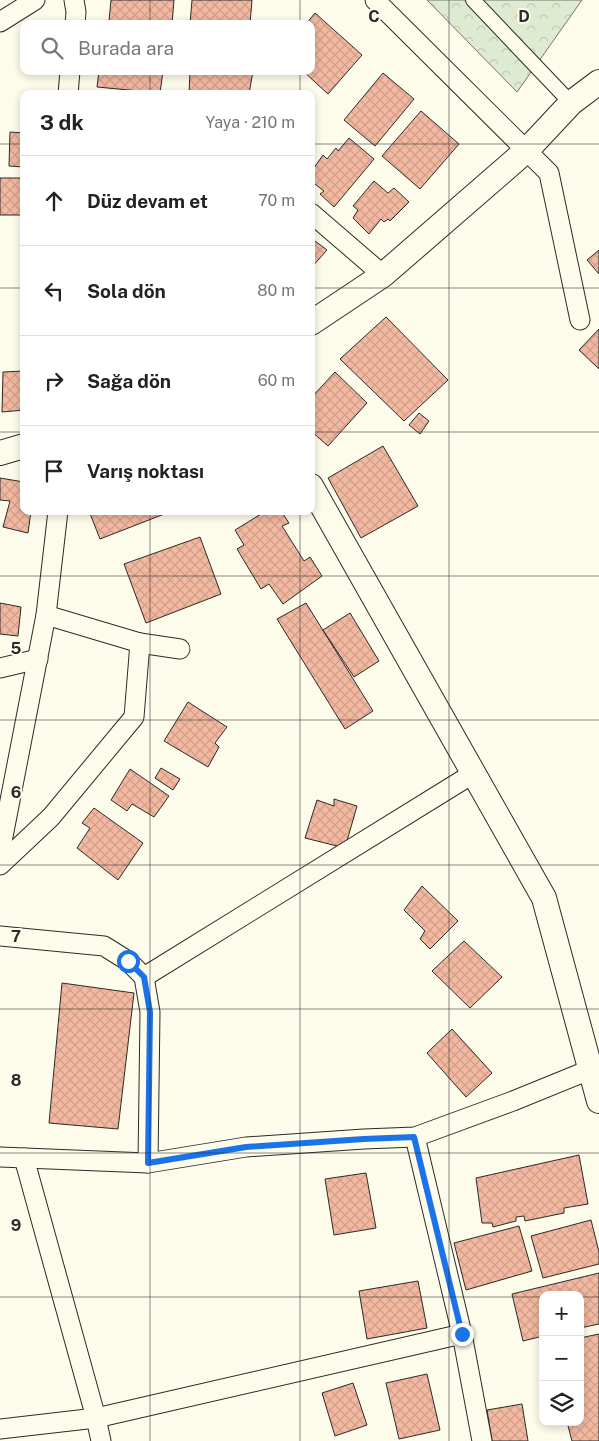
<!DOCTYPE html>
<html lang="tr">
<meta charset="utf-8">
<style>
body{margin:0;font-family:"Public Sans",sans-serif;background:#f2f2f2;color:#222}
.controls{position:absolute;right:15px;bottom:15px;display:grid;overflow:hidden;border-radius:10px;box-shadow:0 2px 8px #0003}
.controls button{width:45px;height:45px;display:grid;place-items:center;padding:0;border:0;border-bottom:1px solid #e0e0e0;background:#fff;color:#222;font:25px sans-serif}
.stop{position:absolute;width:15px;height:15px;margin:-11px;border:4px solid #1a73e8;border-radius:50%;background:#fff}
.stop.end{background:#1a73e8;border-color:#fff;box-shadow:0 1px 5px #0008}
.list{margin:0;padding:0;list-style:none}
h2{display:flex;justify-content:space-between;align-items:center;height:65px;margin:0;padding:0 20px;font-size:21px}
h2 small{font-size:16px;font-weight:400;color:#767676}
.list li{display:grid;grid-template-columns:32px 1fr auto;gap:15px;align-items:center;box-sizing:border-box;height:90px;padding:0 20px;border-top:1px solid #e0e0e0}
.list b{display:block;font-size:19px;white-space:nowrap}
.list em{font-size:16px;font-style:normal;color:#767676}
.icon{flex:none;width:28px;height:28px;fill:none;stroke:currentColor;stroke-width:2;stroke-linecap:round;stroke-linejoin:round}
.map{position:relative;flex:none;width:599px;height:1441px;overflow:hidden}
.search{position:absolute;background:#fff;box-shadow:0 2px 8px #0003;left:20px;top:20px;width:295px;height:55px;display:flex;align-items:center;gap:12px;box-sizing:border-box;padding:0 18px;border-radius:10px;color:#767676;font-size:19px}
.panel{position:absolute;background:#fff;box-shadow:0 2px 8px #0003;left:20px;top:90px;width:295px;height:425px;border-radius:10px}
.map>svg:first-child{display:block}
</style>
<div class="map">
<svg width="599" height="1441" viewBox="0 0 599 1441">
<defs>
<pattern id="park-crowns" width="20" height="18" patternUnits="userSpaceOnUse" patternTransform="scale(1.25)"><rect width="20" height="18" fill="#deebd1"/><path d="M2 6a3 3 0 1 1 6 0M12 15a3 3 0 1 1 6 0" fill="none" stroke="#bfcab4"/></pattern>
<pattern id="building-cross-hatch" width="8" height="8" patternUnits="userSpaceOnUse" patternTransform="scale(1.25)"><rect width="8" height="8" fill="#f2b8a0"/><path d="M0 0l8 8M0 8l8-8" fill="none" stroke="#d09e8a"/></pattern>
</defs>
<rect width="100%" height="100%" fill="#fdfbea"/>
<path fill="url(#park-crowns)" stroke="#74746e" d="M427 0H582L517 92Z"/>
<g fill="url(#building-cross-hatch)" stroke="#2b2b2b">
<path d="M111 0H174L172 24H139L109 21Z"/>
<path d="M192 0H252L250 24H190Z"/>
<path d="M315 13 362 55 328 94 303 71H311V24H306Z"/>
<path d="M99 71H163L160 93 97 87Z"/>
<path d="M190 71H253L249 94H189Z"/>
<path d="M383 73 414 99 375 146 344 120Z"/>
<path d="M421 111 459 144 420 189 382 156Z"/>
<path d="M10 132 24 133V167L9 166Z"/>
<path d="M349 138 374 159 334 207 320 194 324 191 311 181V172L323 155 327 159 336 148 338 151Z"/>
<rect x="0" y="178" width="24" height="37"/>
<path d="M374 181 388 193 394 188 409 202 390 221 388 219 384 222 381 219 369 234 353 218 358 210 353 206Z"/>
<path d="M311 238 327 250 311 268Z"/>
<path d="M599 250V274L587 260Z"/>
<path d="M386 317 448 380 404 421 340 359Z"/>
<path d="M599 329V369L579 350Z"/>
<path d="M24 371V410L2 412 3 372Z"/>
<path d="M335 372 367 403 328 446 311 431V398Z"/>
<path d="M419 413 429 421 420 434 409 425Z"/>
<path d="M383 446 418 506 361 538 328 478Z"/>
<path d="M0 478 24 482V511H31L28 533 3 527 10 501 0 500Z"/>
<path d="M89 511H172L100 539Z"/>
<path d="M266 511H281L289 523 282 526 304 561 310 557 322 576 283 604 269 584 261 589 237 549 244 545 235 530Z"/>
<path d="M200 537 221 594 146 623 124 564Z"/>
<path d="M0 603 21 607 18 636 0 634Z"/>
<path d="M306 603 373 711 345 729 277 619Z"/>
<path d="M350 613 379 661 354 677 323 630Z"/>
<path d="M188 702 227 727 215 743 219 747 208 767 164 741Z"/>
<path d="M161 768 180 779 173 790 155 778Z"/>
<path d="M130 769 169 796 154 817 132 804 127 811 111 800Z"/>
<path d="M334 799 357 806 345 848 305 838 317 800 334 806Z"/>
<path d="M94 808 143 843 118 880 77 848 90 828 82 823Z"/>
<path d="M422 886 458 921 430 949 420 939 425 931 404 910Z"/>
<path d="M464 941 502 977 470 1008 432 971Z"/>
<path d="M62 983 134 993 118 1129 49 1123Z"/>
<path d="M452 1029 492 1073 466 1097 427 1053Z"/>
<path d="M579 1155 588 1204 564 1208V1213L525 1221 524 1216 516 1217V1221L493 1227 492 1223H482L476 1178Z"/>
<path d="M366 1173 376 1228 334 1235 325 1179Z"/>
<path d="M591 1220 599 1252V1264L543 1278 531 1236Z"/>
<path d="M519 1226 532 1271 466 1290 454 1243Z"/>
<path d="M599 1273V1324L580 1328V1295H543V1336L523 1341 512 1294Z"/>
<path d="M418 1281 427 1328 367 1339 359 1291Z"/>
<path d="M599 1334V1441H572L567 1422H580V1338Z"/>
<path d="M427 1374 440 1430 399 1439 386 1383Z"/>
<path d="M353 1383 367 1425 335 1436 322 1393Z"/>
<path d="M522 1404 528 1441H492L487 1410Z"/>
</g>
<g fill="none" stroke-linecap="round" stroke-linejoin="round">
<g stroke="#2b2b2b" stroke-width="16">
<path id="pedestrian" d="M473 0 571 103"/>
</g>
<g stroke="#2b2b2b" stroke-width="21">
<g id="minor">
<path d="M74 0 76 12 75 24"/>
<path d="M375 0 549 173 580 320"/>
<path d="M0 22 35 0"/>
<path d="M68 94 70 71"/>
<path d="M311 213 383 275"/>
<path d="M46 615 140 643 180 649"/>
<path d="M0 668 38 659"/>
<path d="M0 852 46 615 58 511"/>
<path d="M0 865 51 817 134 717 140 643"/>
<path d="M0 936 104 946 128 961 144 977 150 1012 148 1163"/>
<path d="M144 977 474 773"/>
<path d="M415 1137 462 1334 482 1441"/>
<path d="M0 1157 148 1163 246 1147 364 1139 415 1137 513 1101 599 1066"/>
<path d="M24 1158 96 1418 101 1441"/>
<path d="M0 1429 96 1418 462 1334"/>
</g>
</g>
<g stroke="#2b2b2b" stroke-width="26">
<g id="tertiary">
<path d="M311 323 383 275 527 150 571 103 599 82"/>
<path d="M0 453 24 446"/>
<path d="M311 486 544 898 599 1101"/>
</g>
</g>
<use href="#pedestrian" stroke="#fdfbea" stroke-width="14"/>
<use href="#minor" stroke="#fdfbea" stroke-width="19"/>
<use href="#tertiary" stroke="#fdfbea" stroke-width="24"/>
</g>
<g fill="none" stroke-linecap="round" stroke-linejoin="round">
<path stroke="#1a73e8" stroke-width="6" d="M128 961 144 977 150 1012 148 1163 246 1147 364 1139 414 1137 462 1334"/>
</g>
<path fill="none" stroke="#2b2b2b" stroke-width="1" stroke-opacity="0.55" d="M150 0V24M300 0V24M449 0V1441M150 71V94M300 71V94M0 144H24M311 144H599M0 288H24M311 288H599M0 432H24M311 432H599M150 511V1441M300 511V1441M0 576H599M0 720H599M0 865H599M0 1009H599M0 1153H599M0 1297H543M580 1297H599"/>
<g font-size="16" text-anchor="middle" font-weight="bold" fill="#2b2b2b" stroke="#fdfbea" stroke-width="4" stroke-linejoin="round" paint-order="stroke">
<text x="374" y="22">C</text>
<text x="524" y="22">D</text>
<text x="16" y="654">5</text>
<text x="16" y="798">6</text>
<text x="16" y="942">7</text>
<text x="16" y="1086">8</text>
<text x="16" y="1231">9</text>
</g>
</svg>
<div class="controls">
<button>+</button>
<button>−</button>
<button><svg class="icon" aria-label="layers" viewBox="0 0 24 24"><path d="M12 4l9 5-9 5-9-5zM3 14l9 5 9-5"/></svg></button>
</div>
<div class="stop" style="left:128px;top:961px"></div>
<div class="stop end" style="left:462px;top:1334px"></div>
<div class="search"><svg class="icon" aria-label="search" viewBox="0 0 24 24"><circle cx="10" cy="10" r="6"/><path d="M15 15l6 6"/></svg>Burada ara</div>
<section class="panel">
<h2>3 dk<small>Yaya · 210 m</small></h2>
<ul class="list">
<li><svg class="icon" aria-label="ahead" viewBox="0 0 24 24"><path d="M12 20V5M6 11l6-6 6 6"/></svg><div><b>Düz devam et</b></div><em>70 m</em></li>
<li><svg class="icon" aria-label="left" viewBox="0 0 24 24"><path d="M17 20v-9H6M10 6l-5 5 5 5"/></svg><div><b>Sola dön</b></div><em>80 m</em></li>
<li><svg class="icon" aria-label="right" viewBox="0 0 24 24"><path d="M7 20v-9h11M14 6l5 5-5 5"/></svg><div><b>Sağa dön</b></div><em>60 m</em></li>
<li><svg class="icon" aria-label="arrive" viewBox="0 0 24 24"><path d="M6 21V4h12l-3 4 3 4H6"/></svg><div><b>Varış noktası</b></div></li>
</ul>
</section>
</div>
